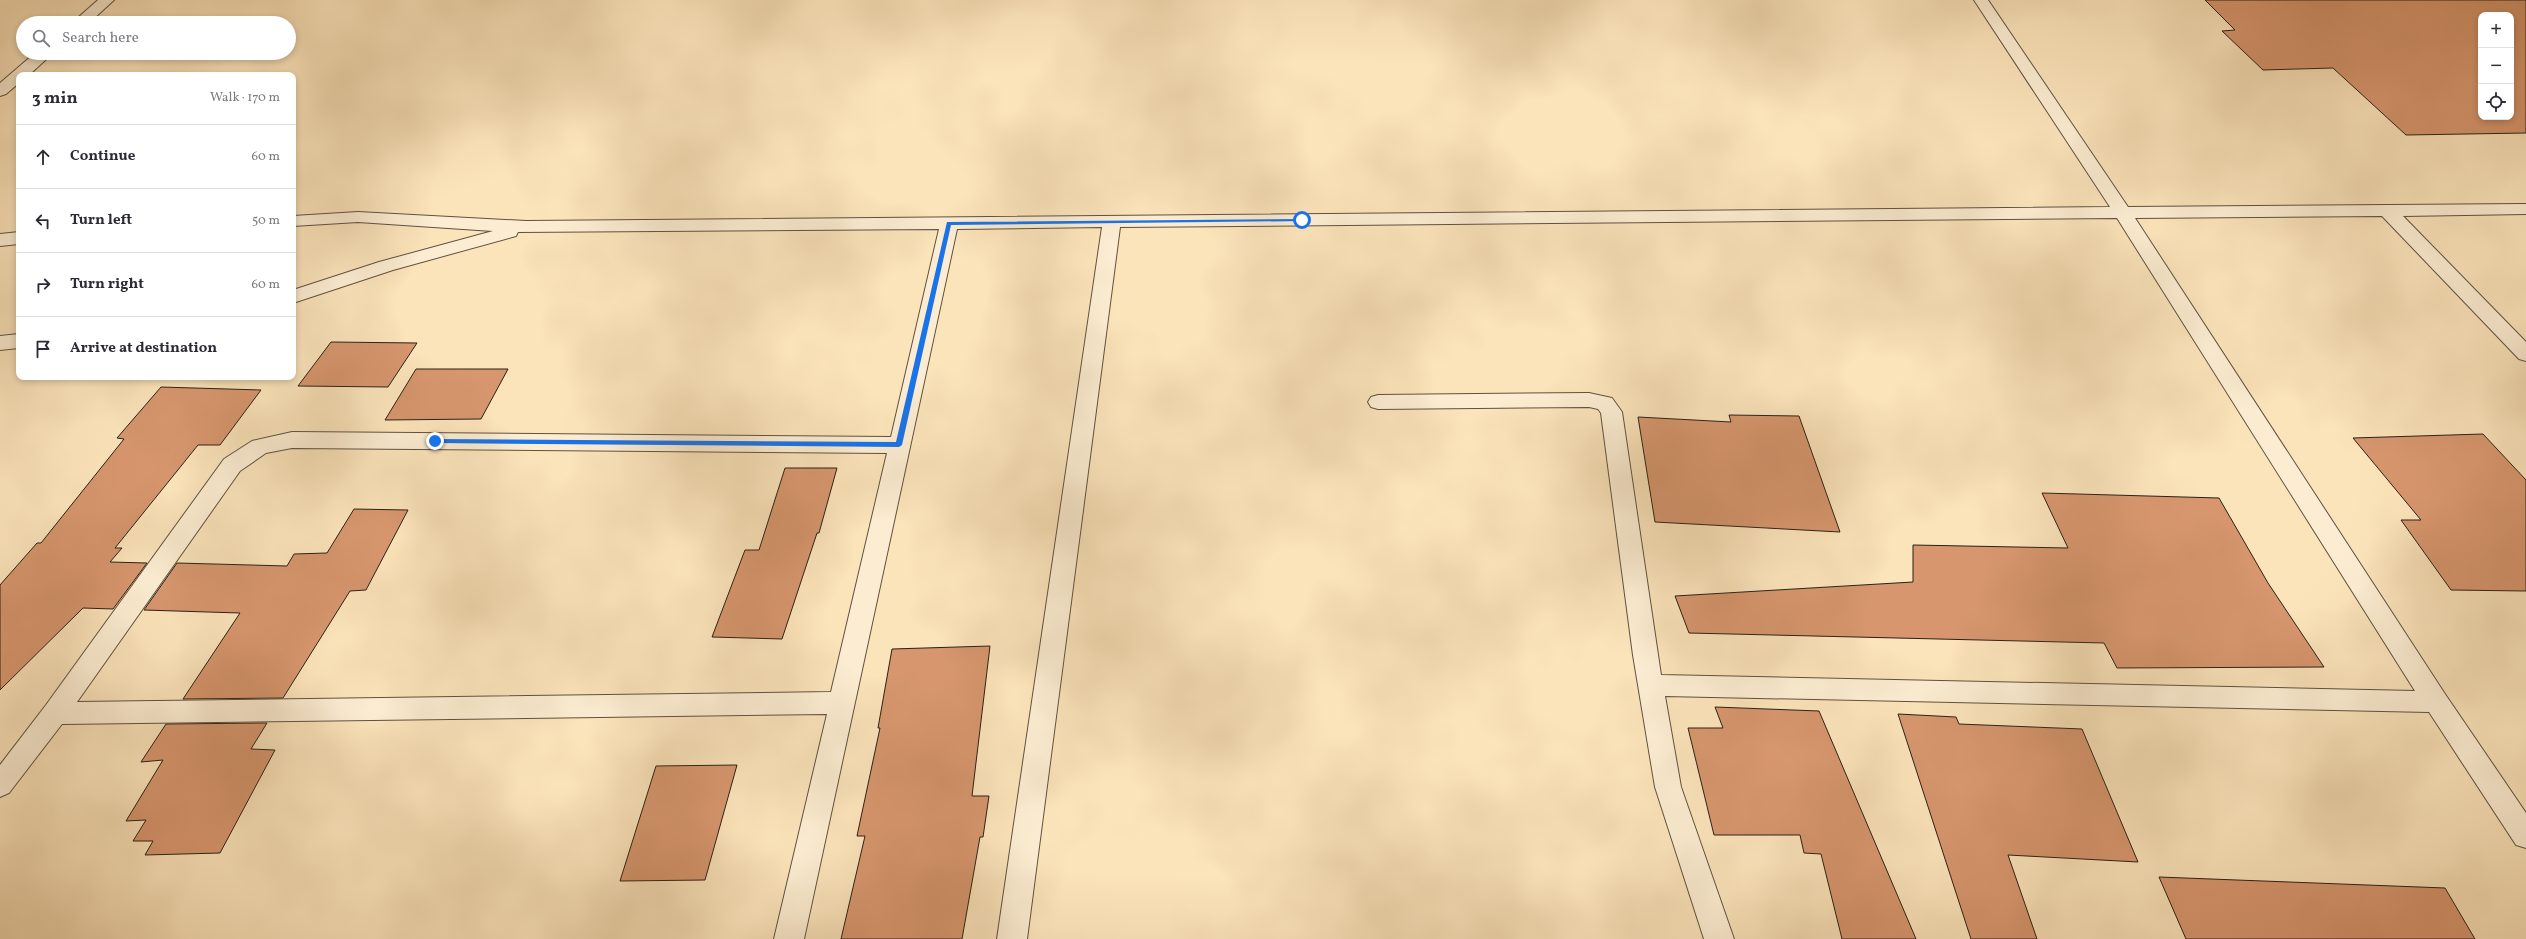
<!DOCTYPE html>
<meta charset="utf-8">
<style>
body{margin:0;font-family:Vollkorn,serif;background:#f7f7f7;color:#2b2b33}
.controls{position:absolute;right:12px;top:12px;display:grid;overflow:hidden;border-radius:8px;box-shadow:0 2px 6px #0003}
.controls button{width:36px;height:36px;display:grid;place-items:center;padding:0;border:0;border-bottom:1px solid #e1e1e2;background:#fff;color:#2b2b33;font:20px sans-serif}
.stop{position:absolute;width:12px;height:12px;margin:-9px;border:3px solid #1a73e8;border-radius:50%;background:#fff}
.stop.end{background:#1a73e8;border-color:#fff;box-shadow:0 1px 4px #0008}
.list{margin:0;padding:0;list-style:none}
h2{display:flex;justify-content:space-between;align-items:center;height:52px;margin:0;padding:0 16px;font-size:17px}
h2 small{font-size:13px;font-weight:400;color:#7c7c81}
.list li{display:grid;grid-template-columns:26px 1fr auto;gap:12px;align-items:center;box-sizing:border-box;height:64px;padding:0 16px;border-top:1px solid #e1e1e2}
.list b{display:block;font-size:15px;white-space:nowrap}
.list em{font-size:13px;font-style:normal;color:#7c7c81}
.icon{flex:none;width:22px;height:22px;fill:none;stroke:currentColor;stroke-width:2;stroke-linecap:round;stroke-linejoin:round}
.map{position:relative;flex:none;width:2526px;height:939px;overflow:hidden}
.search{position:absolute;background:#fff;box-shadow:0 2px 6px #0003;left:16px;top:16px;width:280px;height:44px;display:flex;align-items:center;gap:10px;box-sizing:border-box;padding:0 14px;border-radius:22px;color:#7c7c81;font-size:15px}
.panel{position:absolute;background:#fff;box-shadow:0 2px 6px #0003;left:16px;top:72px;width:280px;height:308px;border-radius:8px}
.map>svg:first-child{display:block}
</style>
<div class="map">
<svg width="2526" height="939" viewBox="0 0 2526 939">
<rect width="100%" height="100%" fill="#fbe3ba"/>
<filter id="stains"><feTurbulence type="fractalNoise" baseFrequency=".005" numOctaves="4"/><feColorMatrix values="0 0 0 0 .2 0 0 0 0 .09 0 0 0 0 .02 0 0 0 .5 -.17"/></filter>
<radialGradient id="worn" r=".72"><stop offset=".6" stop-color="#630" stop-opacity="0"/><stop offset="1" stop-color="#630" stop-opacity=".3"/></radialGradient>
<g fill="#d7966e" stroke="#292117" fill-rule="evenodd">
<path d="M2205 0H2526V133L2406 135 2333 68 2263 70 2222 31 2235 30ZM2481 15H2511V117H2481Z"/>
<path d="M331 342 417 343 388 387 298 386Z"/>
<path d="M416 369H508L481 419 385 420Z"/>
<path d="M161 387 261 390 220 445H198L115 548H122L110 562 147 563 113 609 83 608 0 690V585L37 543H41L124 439 117 438Z"/>
<path d="M1729 415 1799 416 1840 532 1655 522 1638 417 1731 422Z"/>
<path d="M2483 434 2526 480V591L2451 590 2401 520H2421L2353 438Z"/>
<path d="M785 468H837L819 533H817L782 639 712 637 745 550H759Z"/>
<path d="M2042 493 2219 498 2268 583 2324 667 2117 668 2104 643 1689 633 1675 596 1913 582V545L2068 548Z"/>
<path d="M354 509 408 510 366 590 350 591 283 698 183 699 240 613 144 610 177 563 287 566 294 554 327 553Z"/>
<path d="M990 646 972 796H989L983 837H980L962 939H841L865 836H857L880 728H878L892 649Z"/>
<path d="M1715 707 1819 711 1916 939H1842L1821 854 1804 853 1800 835H1714L1688 728H1723Z"/>
<path d="M1898 714 1956 717 1959 724 2082 729 2138 862 2008 855 2037 939H1971Z"/>
<path d="M267 723 251 749 275 750 220 853 145 855 153 841H133L146 820 126 821 163 760 141 762 166 724Z"/>
<path d="M737 765 705 880 620 881 656 766Z"/>
<path d="M2159 877 2445 888 2475 939H2186Z"/>
</g>
<g fill="none" stroke-linecap="round" stroke-linejoin="round">
<g stroke="#5e5240" stroke-width="2">
<g id="street">
<path d="M98 0H114L89 23H72Z"/>
<path d="M1974 0H1988L2128 207 2526 204V214L2403 216 2526 342V361L2519 359 2382 216 2135 218 2445 694 2526 813V848L2516 845 2429 712 1665 696 1681 787 1734 939H1704L1655 787 1633 655 1601 413 1598 409 1589 407 1378 409 1371 407 1368 402 1371 397 1378 395 1589 393 1612 398 1622 412 1661 675 2415 691 2117 218 1120 227 1027 939H997L1102 227 957 229 804 939H774L827 714 62 724 9 793 0 797V765L46 705 224 459 252 441 292 432 891 437 939 229 518 232 516 236 393 270 293 303V290L379 262 493 231 358 222 293 226V216L358 212 526 221 2110 207ZM292 448 887 453 831 692 77 702 240 471 266 453Z"/>
<path d="M35 53H53L29 75H19V83L6 94 0 96V83Z"/>
<path d="M19 232V244L0 246V234Z"/>
<path d="M19 334V348L0 350V336Z"/>
</g>
</g>
<use href="#street" fill="#fcedd2" fill-rule="evenodd"/>
</g>
<path fill="#1a73e8" d="M1302 219 1304 221 951 225 902 445 899 447 435 443 432 441 435 439 896 442 947 222Z"/>
<rect width="100%" height="100%" filter="url(#stains)"/>
<rect width="100%" height="100%" fill="url(#worn)"/>
</svg>
<div class="controls">
<button>+</button>
<button>−</button>
<button><svg class="icon" aria-label="locate" viewBox="0 0 24 24"><circle cx="12" cy="12" r="6"/><path d="M12 2v4M12 18v4M2 12h4M18 12h4"/></svg></button>
</div>
<div class="stop" style="left:1302px;top:220px"></div>
<div class="stop end" style="left:435px;top:441px"></div>
<div class="search"><svg class="icon" aria-label="search" viewBox="0 0 24 24"><circle cx="10" cy="10" r="6"/><path d="M15 15l6 6"/></svg>Search here</div>
<section class="panel">
<h2>3 min<small>Walk · 170 m</small></h2>
<ul class="list">
<li><svg class="icon" aria-label="ahead" viewBox="0 0 24 24"><path d="M12 20V5M6 11l6-6 6 6"/></svg><div><b>Continue</b></div><em>60 m</em></li>
<li><svg class="icon" aria-label="left" viewBox="0 0 24 24"><path d="M17 20v-9H6M10 6l-5 5 5 5"/></svg><div><b>Turn left</b></div><em>50 m</em></li>
<li><svg class="icon" aria-label="right" viewBox="0 0 24 24"><path d="M7 20v-9h11M14 6l5 5-5 5"/></svg><div><b>Turn right</b></div><em>60 m</em></li>
<li><svg class="icon" aria-label="arrive" viewBox="0 0 24 24"><path d="M6 21V4h12l-3 4 3 4H6"/></svg><div><b>Arrive at destination</b></div></li>
</ul>
</section>
</div>
